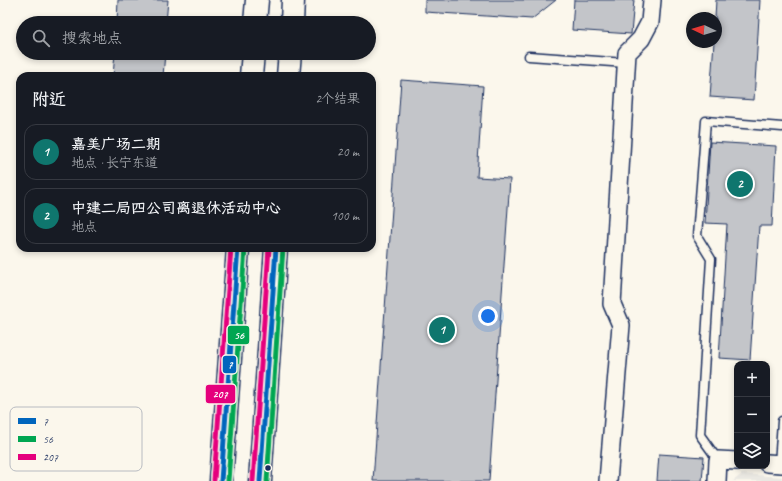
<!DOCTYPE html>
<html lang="zh">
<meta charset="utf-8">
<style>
body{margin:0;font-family:Caveat,"LXGW WenKai TC",sans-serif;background:#20242c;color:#f1f3f6}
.controls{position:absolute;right:12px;bottom:12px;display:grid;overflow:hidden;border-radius:8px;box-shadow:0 2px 6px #0003}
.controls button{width:36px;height:36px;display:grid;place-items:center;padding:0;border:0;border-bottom:1px solid #363941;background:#171b24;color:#f1f3f6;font:20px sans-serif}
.compass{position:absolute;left:686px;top:12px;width:36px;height:36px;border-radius:50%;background:#171b24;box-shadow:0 2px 6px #0003;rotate:274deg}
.you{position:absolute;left:488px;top:316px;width:14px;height:14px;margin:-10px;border:3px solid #fff;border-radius:50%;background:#1a73e8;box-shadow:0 0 0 6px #1a73e833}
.badge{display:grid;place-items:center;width:26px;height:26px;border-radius:50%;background:#0f766e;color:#fff;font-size:13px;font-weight:700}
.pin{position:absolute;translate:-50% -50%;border:2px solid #fff;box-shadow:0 1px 4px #0006}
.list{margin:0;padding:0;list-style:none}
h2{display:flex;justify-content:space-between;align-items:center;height:52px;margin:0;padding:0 16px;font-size:17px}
h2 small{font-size:13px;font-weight:400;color:#9ea1a6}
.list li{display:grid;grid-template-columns:26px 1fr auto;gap:12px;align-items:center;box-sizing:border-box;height:56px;margin:0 8px 8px;padding:0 8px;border:1px solid #363941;border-radius:12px}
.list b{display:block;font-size:15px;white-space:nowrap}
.list p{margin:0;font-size:13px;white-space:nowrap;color:#9ea1a6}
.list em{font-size:13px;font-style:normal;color:#9ea1a6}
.icon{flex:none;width:22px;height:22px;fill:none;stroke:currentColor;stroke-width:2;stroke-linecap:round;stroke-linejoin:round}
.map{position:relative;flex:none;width:782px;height:481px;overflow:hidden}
.search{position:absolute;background:#171b24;box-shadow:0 2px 6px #0003;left:16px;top:16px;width:360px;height:44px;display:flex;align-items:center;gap:10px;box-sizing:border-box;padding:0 14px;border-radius:22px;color:#9ea1a6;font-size:15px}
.panel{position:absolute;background:#171b24;box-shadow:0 2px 6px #0003;left:16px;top:72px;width:360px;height:180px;border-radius:12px}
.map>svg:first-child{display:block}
</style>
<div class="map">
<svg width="782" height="481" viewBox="0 0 782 481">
<rect width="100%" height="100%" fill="#fbf7ec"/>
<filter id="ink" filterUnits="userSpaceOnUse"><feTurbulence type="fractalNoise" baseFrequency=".025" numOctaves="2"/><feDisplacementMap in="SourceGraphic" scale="8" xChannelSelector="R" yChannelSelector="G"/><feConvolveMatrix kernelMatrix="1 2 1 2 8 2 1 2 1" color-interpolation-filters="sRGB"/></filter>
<g filter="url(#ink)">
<path fill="#eae8e2" d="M742 474 782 477V481H733Z"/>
<g fill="#c3c5c9" stroke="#1b2f5e">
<path d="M118 0H168L166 23H117Z"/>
<path d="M425 0H556L532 19 425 12Z"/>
<path d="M574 0H634L631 34 572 30Z"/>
<path d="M716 0H760L754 100 710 97 714 42H716V18H715Z"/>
<path d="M115 53H165L163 76H113Z"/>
<path d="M401 80 483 86 477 177 510 179 489 481H373Z"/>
<path d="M710 142 776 146 772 226H759L750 360 719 358 727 224 705 223Z"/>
<path d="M659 454 704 457 702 481H657Z"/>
</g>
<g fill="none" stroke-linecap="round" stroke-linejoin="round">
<g stroke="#1b2f5e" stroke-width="11">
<g id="service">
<path d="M529 56 626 63"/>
<path d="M718 460 700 435 711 259 697 236 706 121 782 127"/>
<path d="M779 464 782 421"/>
</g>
</g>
<g stroke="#1b2f5e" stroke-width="20">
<g id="minor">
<path d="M767 463 782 464"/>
<path d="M608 481 621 325 612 304 627 53 641 39 650 22 652 0"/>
<path d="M717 481 718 460 737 461"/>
</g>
</g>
<g stroke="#1b2f5e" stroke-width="25">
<g id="primary">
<path d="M255 23 257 0"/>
<path d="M292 23 293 0"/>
<path d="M251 76 253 53"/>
<path d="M288 76 290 53"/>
<path d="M221 481 238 248"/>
<path d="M260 481 276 248"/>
</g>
</g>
<use href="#service" stroke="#fbf7ec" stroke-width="8"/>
<use href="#minor" stroke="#fbf7ec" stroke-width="17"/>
<use href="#primary" stroke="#fbf7ec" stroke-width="22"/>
<g stroke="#fbf7ec" stroke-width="8">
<g id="bus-1">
<path d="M221 481 238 248"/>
<path d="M260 481 276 248"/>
</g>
</g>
<g stroke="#fbf7ec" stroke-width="8">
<g id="bus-2">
<path d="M228 481 245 249"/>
<path d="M267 481 283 248"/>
</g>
</g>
<g stroke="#fbf7ec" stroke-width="8">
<g id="bus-3">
<path d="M214 480 231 248"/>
<path d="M253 481 269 248"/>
</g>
</g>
<use href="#bus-1" stroke="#0065bd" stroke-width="5"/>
<use href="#bus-2" stroke="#00a651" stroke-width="5"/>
<use href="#bus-3" stroke="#e5007d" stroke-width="5"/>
</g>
</g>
<circle fill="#1b2f5e" stroke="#fbf7ec" stroke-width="1.5" cx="268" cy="468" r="3.5"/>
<rect x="10" y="407" width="132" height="64" rx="6" fill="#fbf7ec" stroke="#b8bbc1" stroke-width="1"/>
<rect x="18" y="418" width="18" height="6" fill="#0065bd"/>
<rect x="18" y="436" width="18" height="6" fill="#00a651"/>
<rect x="18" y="454" width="18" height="6" fill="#e5007d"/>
<g font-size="11" fill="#1b2f5e">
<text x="43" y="425">7</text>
<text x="43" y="443">56</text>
<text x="43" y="461">207</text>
</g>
<g stroke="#fbf7ec" stroke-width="1.5">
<rect x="227" y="325" width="23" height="20" rx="4" fill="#00a651"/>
<rect x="222" y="355" width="15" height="19" rx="4" fill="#0065bd"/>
<rect x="205" y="384" width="31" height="20" rx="4" fill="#e5007d"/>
</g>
<g font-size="11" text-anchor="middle" font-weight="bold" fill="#fff">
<text x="239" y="339">56</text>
<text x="230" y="368">7</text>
<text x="220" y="398">207</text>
</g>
</svg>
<div class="controls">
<button>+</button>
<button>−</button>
<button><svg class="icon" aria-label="layers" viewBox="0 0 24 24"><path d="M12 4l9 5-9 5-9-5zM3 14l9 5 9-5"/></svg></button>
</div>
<svg class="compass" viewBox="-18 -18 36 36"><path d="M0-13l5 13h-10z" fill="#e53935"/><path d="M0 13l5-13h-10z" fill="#9ea1a6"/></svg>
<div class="you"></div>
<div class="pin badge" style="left:442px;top:330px">1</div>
<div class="pin badge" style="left:740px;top:184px">2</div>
<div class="search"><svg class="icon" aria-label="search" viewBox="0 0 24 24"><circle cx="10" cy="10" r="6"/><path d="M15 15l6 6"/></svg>搜索地点</div>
<section class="panel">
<h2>附近<small>2个结果</small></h2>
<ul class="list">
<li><span class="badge">1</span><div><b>嘉美广场二期</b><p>地点 · 长宁东道</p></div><em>20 m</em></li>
<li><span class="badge">2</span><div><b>中建二局四公司离退休活动中心</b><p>地点</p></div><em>100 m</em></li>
</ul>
</section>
</div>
